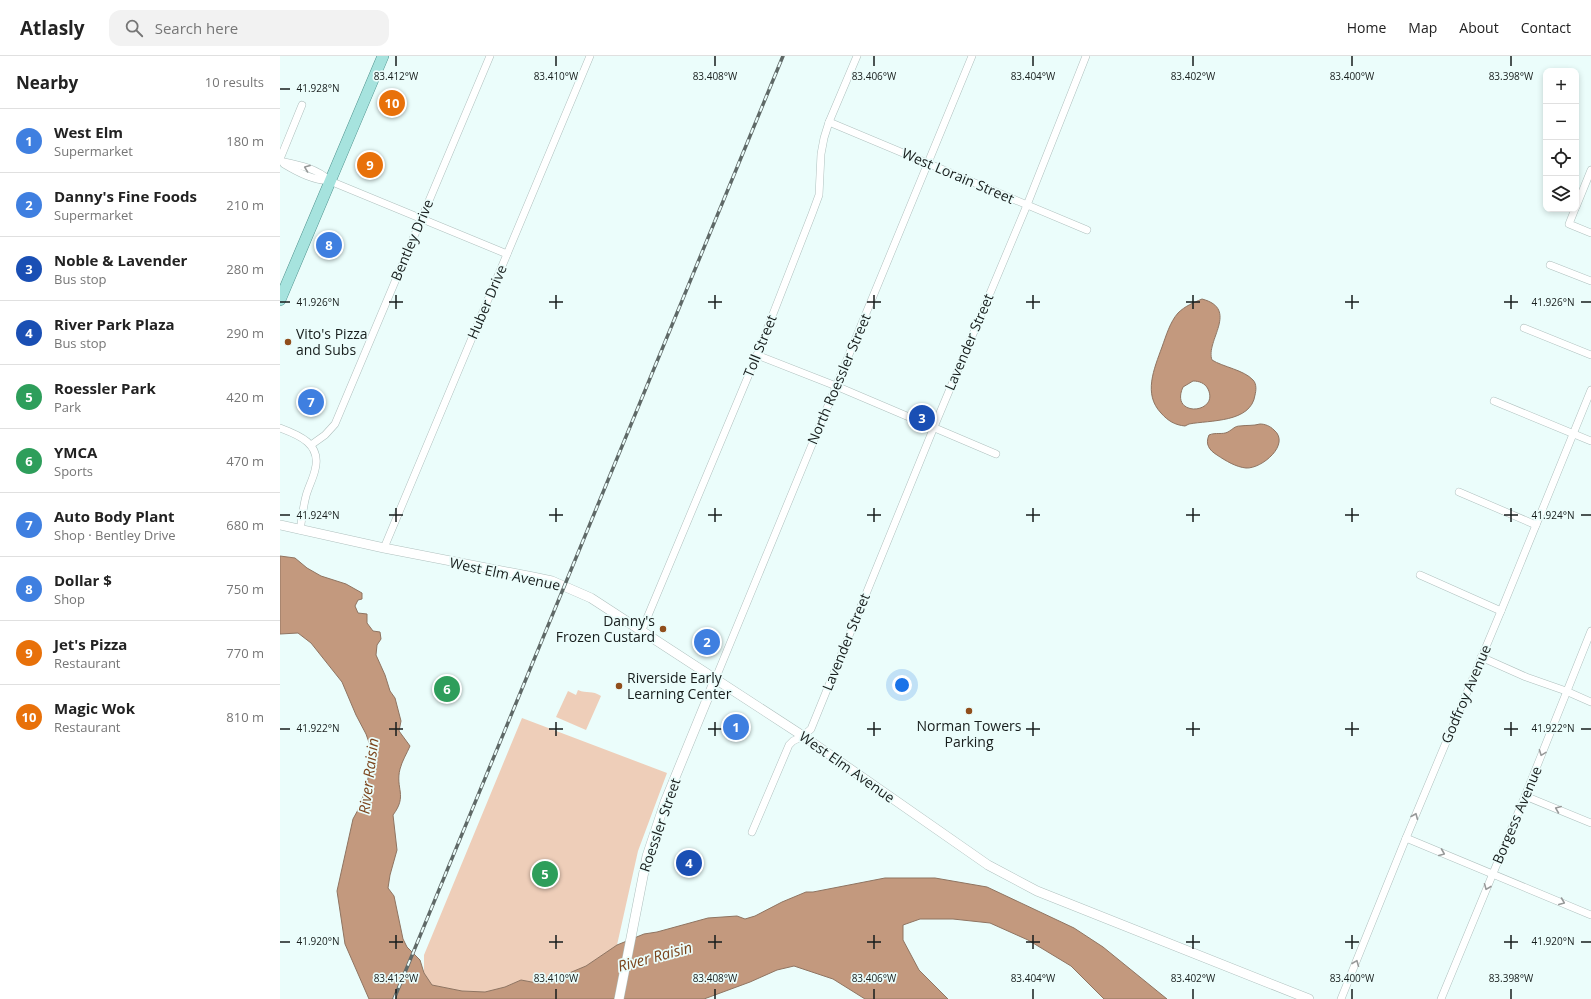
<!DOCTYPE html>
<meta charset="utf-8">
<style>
body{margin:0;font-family:"Open Sans",sans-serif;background:#f2f2f2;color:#222}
.controls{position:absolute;right:12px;top:12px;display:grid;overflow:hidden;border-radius:8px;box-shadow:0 2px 6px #0003}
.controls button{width:36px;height:36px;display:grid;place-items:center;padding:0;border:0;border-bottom:1px solid #e0e0e0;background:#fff;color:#222;font:20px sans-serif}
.you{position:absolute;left:622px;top:629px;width:14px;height:14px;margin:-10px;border:3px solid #fff;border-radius:50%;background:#1a73e8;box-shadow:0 0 0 6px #1a73e833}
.badge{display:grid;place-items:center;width:26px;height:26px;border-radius:50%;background:#904e1c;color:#fff;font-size:13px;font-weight:700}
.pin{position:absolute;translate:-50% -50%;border:2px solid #fff;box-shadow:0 1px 4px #0006}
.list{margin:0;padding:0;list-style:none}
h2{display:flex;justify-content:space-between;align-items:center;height:52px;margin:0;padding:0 16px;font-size:17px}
h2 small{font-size:13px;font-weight:400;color:#767676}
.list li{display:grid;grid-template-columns:26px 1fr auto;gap:12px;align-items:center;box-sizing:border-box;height:64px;padding:0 16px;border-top:1px solid #e0e0e0}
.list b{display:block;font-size:15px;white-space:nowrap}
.list p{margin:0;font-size:13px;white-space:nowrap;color:#767676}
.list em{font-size:13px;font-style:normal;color:#767676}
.icon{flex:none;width:22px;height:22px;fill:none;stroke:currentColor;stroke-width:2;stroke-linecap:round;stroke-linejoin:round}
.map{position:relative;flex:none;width:1311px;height:943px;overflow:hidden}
header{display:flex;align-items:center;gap:24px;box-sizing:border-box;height:56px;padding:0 20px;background:#fff;border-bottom:1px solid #e0e0e0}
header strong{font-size:19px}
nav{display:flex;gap:22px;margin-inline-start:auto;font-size:14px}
.search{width:280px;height:36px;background:#f2f2f2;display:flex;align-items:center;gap:10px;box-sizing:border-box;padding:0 14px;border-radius:12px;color:#767676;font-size:15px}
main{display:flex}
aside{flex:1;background:#fff}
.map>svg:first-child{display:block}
</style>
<header>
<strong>Atlasly</strong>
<div class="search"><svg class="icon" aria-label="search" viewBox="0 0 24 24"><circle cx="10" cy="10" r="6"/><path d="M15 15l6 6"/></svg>Search here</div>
<nav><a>Home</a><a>Map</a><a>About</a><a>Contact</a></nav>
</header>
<main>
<aside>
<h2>Nearby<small>10 results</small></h2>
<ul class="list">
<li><span class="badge" style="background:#3f7fe0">1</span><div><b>West Elm</b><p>Supermarket</p></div><em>180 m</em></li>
<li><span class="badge" style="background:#3f7fe0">2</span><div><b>Danny's Fine Foods</b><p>Supermarket</p></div><em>210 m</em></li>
<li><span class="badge" style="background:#1a4fb4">3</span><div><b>Noble &amp; Lavender</b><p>Bus stop</p></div><em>280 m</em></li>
<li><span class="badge" style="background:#1a4fb4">4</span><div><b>River Park Plaza</b><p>Bus stop</p></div><em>290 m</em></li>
<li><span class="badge" style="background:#2e9e5b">5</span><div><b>Roessler Park</b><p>Park</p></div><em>420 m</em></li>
<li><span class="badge" style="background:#2e9e5b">6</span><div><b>YMCA</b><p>Sports</p></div><em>470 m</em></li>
<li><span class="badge" style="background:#3f7fe0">7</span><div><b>Auto Body Plant</b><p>Shop · Bentley Drive</p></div><em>680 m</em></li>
<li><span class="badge" style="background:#3f7fe0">8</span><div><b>Dollar $</b><p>Shop</p></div><em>750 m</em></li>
<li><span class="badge" style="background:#e8710a">9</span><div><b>Jet's Pizza</b><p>Restaurant</p></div><em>770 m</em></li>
<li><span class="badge" style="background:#e8710a">10</span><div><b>Magic Wok</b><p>Restaurant</p></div><em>810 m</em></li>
</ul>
</aside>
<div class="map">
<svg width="1311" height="943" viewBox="0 0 1311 943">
<rect width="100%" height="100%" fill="#ebfdfb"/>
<g fill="#eeceb9">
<path d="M298 634C307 638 312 634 321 640L306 674 276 661 288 635 296 639Z"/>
<path d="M242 662 387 717 358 795 337 889 306 910 282 920 257 927 241 924 225 931 205 936 182 935 152 929 144 917V899Z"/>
</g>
<g fill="#c3997e" stroke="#8f7461" fill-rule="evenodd">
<path d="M922 243C960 253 925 285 932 304 943 311 964 314 973 324 977 328 976 335 975 339 971 367 930 364 909 368L905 370C895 369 888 365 881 357 863 338 874 313 882 291 886 280 890 266 898 257 905 250 913 247 922 243ZM913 325C919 325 925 327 928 333 940 358 889 362 903 331Z"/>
<path d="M980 368C985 368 990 370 994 374 1011 388 982 413 966 412 956 411 946 405 937 399 929 394 925 388 929 379 936 376 942 379 948 376 953 373 955 370 960 370 967 369 973 370 980 368Z"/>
<path d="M0 500 15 502 27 512 41 520 66 528 82 537V543L78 544 75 550 78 557 87 558V567L93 575 100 576 101 583 97 589 96 599 105 619 110 635 115 642 121 665 119 675 130 690C127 697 122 705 120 713 115 733 128 739 113 759L117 794 110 819 108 832 114 840 123 883 127 891 140 904 144 917 152 929 182 935 205 936 225 931 241 924 257 927 282 920 306 910 337 889 364 878 377 876 428 862 457 860 465 863 475 860 502 846 526 836H533L605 822H655L707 831 794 872 823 891 887 943H824L791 910 748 884 710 867 673 863H640L623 869V884L639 914 668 943H585L553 923 514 910 497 914 470 926 424 943H89L65 888 57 835 73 763 79 752 86 731 91 709V692L86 678 76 659 62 626 31 587 18 577 0 578Z"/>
</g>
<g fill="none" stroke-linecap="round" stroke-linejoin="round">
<g stroke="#afc0be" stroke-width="8">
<g id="minor">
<path d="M549 66 807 174"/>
<path d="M0 103 22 49"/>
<path d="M0 105C19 109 36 112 50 125L227 198"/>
<path d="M4 108C19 117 33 124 50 125"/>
<path d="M1296 151 1311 114"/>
<path d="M1295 153 1289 168 1311 177"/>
<path d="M1270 209 1311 225"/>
<path d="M1244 272 1311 299"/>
<path d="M477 299 556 330 716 398"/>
<path d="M1214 345 1311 385"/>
<path d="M0 372C19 379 42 388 35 414 33 423 28 432 26 440 23 451 22 463 20 474"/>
<path d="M31 389 45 379 55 368 210 0"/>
<path d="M1179 436 1256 469"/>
<path d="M104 492 310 0"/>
<path d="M1140 519 1221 555"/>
<path d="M362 574 477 299 532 158 539 139 541 98 544 82 549 66 577 0"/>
<path d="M1201 601 1246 621 1286 635 1311 646"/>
<path d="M435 624 692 0"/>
<path d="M1245 740 1311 767"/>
<path d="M472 776 509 689 513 685 523 680 531 673 654 371 747 149 806 0"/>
<path d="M1126 782 1311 859"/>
<path d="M1061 943 1126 782 1221 555 1311 334"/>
<path d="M1161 943 1245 740 1311 575"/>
</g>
</g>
<g stroke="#afc0be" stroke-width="10">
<g id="tertiary">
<path d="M0 469 104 492 253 521 272 525 311 542 523 680 708 809 757 835 1029 943"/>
<path d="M339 943 367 800 385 746 435 624"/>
</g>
</g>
<g stroke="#4e918c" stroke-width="12">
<path id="primary" d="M0 244 103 0"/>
</g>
<use href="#minor" stroke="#fff" stroke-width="7"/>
<use href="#tertiary" stroke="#fff" stroke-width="9"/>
<use href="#primary" stroke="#a6e3de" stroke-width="11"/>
<g stroke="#5f6967" stroke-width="3.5">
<path id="rail" d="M114 943 503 0"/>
</g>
<use href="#rail" stroke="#ebfdfb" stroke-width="2" stroke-dasharray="6" stroke-linecap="butt"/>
</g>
<defs><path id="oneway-chevron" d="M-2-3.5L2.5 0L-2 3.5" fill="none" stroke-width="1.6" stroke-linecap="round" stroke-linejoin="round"/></defs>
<g stroke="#979999">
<use href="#oneway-chevron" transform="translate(27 112) rotate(-159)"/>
<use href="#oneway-chevron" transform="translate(1262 697) rotate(111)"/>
<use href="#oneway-chevron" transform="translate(1278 753) rotate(-158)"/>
<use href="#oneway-chevron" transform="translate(1135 760) rotate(-67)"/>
<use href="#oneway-chevron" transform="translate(1162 797) rotate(23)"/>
<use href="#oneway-chevron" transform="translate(1207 831) rotate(112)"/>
<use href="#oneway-chevron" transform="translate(1282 846) rotate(22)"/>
<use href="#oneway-chevron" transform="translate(1076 907) rotate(-68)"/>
</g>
<path fill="none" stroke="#171d1c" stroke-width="1.5" d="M116 0V10M276 0V10M435 0V10M594 0V10M753 0V10M913 0V10M1072 0V10M1231 0V10M0 33H10M116 239V253M276 239V253M435 239V253M594 239V253M753 239V253M913 239V253M1072 239V253M1231 239V253M0 246H10M109 246H123M269 246H283M428 246H442M587 246H601M746 246H760M906 246H920M1065 246H1079M1224 246H1238M1301 246H1311M116 452V466M276 452V466M435 452V466M594 452V466M753 452V466M913 452V466M1072 452V466M1231 452V466M0 459H10M109 459H123M269 459H283M428 459H442M587 459H601M746 459H760M906 459H920M1065 459H1079M1224 459H1238M1301 459H1311M116 666V680M276 666V680M435 666V680M594 666V680M753 666V680M913 666V680M1072 666V680M1231 666V680M0 673H10M109 673H123M269 673H283M428 673H442M587 673H601M746 673H760M906 673H920M1065 673H1079M1224 673H1238M1301 673H1311M116 879V893M276 879V893M435 879V893M594 879V893M753 879V893M913 879V893M1072 879V893M1231 879V893M0 886H10M109 886H123M269 886H283M428 886H442M587 886H601M746 886H760M906 886H920M1065 886H1079M1224 886H1238M1301 886H1311M116 933V943M276 933V943M435 933V943M594 933V943M753 933V943M913 933V943M1072 933V943M1231 933V943"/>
<g fill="#904e1c" stroke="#ebfdfb" stroke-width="1.5">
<circle cx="8" cy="286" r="4"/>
<circle cx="383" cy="573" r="4"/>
<circle cx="339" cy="630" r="4"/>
<circle cx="689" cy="655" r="4"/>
</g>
<g text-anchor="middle" stroke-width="3.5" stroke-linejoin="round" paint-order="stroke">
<g font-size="14" fill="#171d1c" stroke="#ebfdfb">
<text transform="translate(678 120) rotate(23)" y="5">West Lorain Street</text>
<text transform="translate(132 184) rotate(-67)" y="5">Bentley Drive</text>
<text transform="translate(207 246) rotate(-67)" y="5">Huber Drive</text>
<text transform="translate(689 286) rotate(-67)" y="5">Lavender Street</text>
<text transform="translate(480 290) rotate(-68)" y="5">Toll Street</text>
<text transform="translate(559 323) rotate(-67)" y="5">North Roessler Street</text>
<text transform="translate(225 518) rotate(12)" y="5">West Elm Avenue</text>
<text transform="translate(566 586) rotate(-68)" y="5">Lavender Street</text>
<text transform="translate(1186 638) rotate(-67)" y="5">Godfroy Avenue</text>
<text transform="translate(567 711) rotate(35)" y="5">West Elm Avenue</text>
<text transform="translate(1237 759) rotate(-67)" y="5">Borgess Avenue</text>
<text transform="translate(380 769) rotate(-71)" y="5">Roessler Street</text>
</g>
<g font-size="14" fill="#171d1c" stroke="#ebfdfb" text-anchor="start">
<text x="16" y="283">Vito's Pizza<tspan x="16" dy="16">and Subs</tspan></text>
<text x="375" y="570" text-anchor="end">Danny's<tspan x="375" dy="16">Frozen Custard</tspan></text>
<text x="347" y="627">Riverside Early<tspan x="347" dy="16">Learning Center</tspan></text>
<text x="689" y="675" text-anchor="middle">Norman Towers<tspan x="689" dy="16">Parking</tspan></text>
</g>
<g font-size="15" font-style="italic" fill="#7b441c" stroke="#ebfdfb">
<text transform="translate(89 720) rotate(-83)" y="5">River Raisin</text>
<text transform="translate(375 901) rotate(-15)" y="5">River Raisin</text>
</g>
</g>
<g font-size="10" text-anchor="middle" fill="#171d1c" stroke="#ebfdfb" stroke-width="3.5" stroke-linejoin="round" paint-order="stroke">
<text x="116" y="24">83.412°W</text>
<text x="276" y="24">83.410°W</text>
<text x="435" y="24">83.408°W</text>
<text x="594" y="24">83.406°W</text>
<text x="753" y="24">83.404°W</text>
<text x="913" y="24">83.402°W</text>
<text x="1072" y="24">83.400°W</text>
<text x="1231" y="24">83.398°W</text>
<text x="38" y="36">41.928°N</text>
<text x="38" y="250">41.926°N</text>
<text x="1273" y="250">41.926°N</text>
<text x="38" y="463">41.924°N</text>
<text x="1273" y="463">41.924°N</text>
<text x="38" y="676">41.922°N</text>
<text x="1273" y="676">41.922°N</text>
<text x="38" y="889">41.920°N</text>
<text x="1273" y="889">41.920°N</text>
<text x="116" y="926">83.412°W</text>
<text x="276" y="926">83.410°W</text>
<text x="435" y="926">83.408°W</text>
<text x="594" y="926">83.406°W</text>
<text x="753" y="926">83.404°W</text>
<text x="913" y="926">83.402°W</text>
<text x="1072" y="926">83.400°W</text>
<text x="1231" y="926">83.398°W</text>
</g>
</svg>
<div class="controls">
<button>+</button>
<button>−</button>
<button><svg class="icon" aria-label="locate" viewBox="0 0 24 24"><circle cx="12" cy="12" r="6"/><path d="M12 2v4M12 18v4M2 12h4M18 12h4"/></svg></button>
<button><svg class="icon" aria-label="layers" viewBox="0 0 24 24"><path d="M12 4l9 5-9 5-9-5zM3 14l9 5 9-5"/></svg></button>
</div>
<div class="you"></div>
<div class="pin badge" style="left:456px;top:671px;background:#3f7fe0">1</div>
<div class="pin badge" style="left:427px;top:586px;background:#3f7fe0">2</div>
<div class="pin badge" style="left:642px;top:362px;background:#1a4fb4">3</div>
<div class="pin badge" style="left:409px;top:807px;background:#1a4fb4">4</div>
<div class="pin badge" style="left:265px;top:818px;background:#2e9e5b">5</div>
<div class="pin badge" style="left:167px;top:633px;background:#2e9e5b">6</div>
<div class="pin badge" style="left:31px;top:346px;background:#3f7fe0">7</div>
<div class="pin badge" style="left:49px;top:189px;background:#3f7fe0">8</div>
<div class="pin badge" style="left:90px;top:109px;background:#e8710a">9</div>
<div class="pin badge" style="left:112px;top:47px;background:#e8710a">10</div>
</div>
</main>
